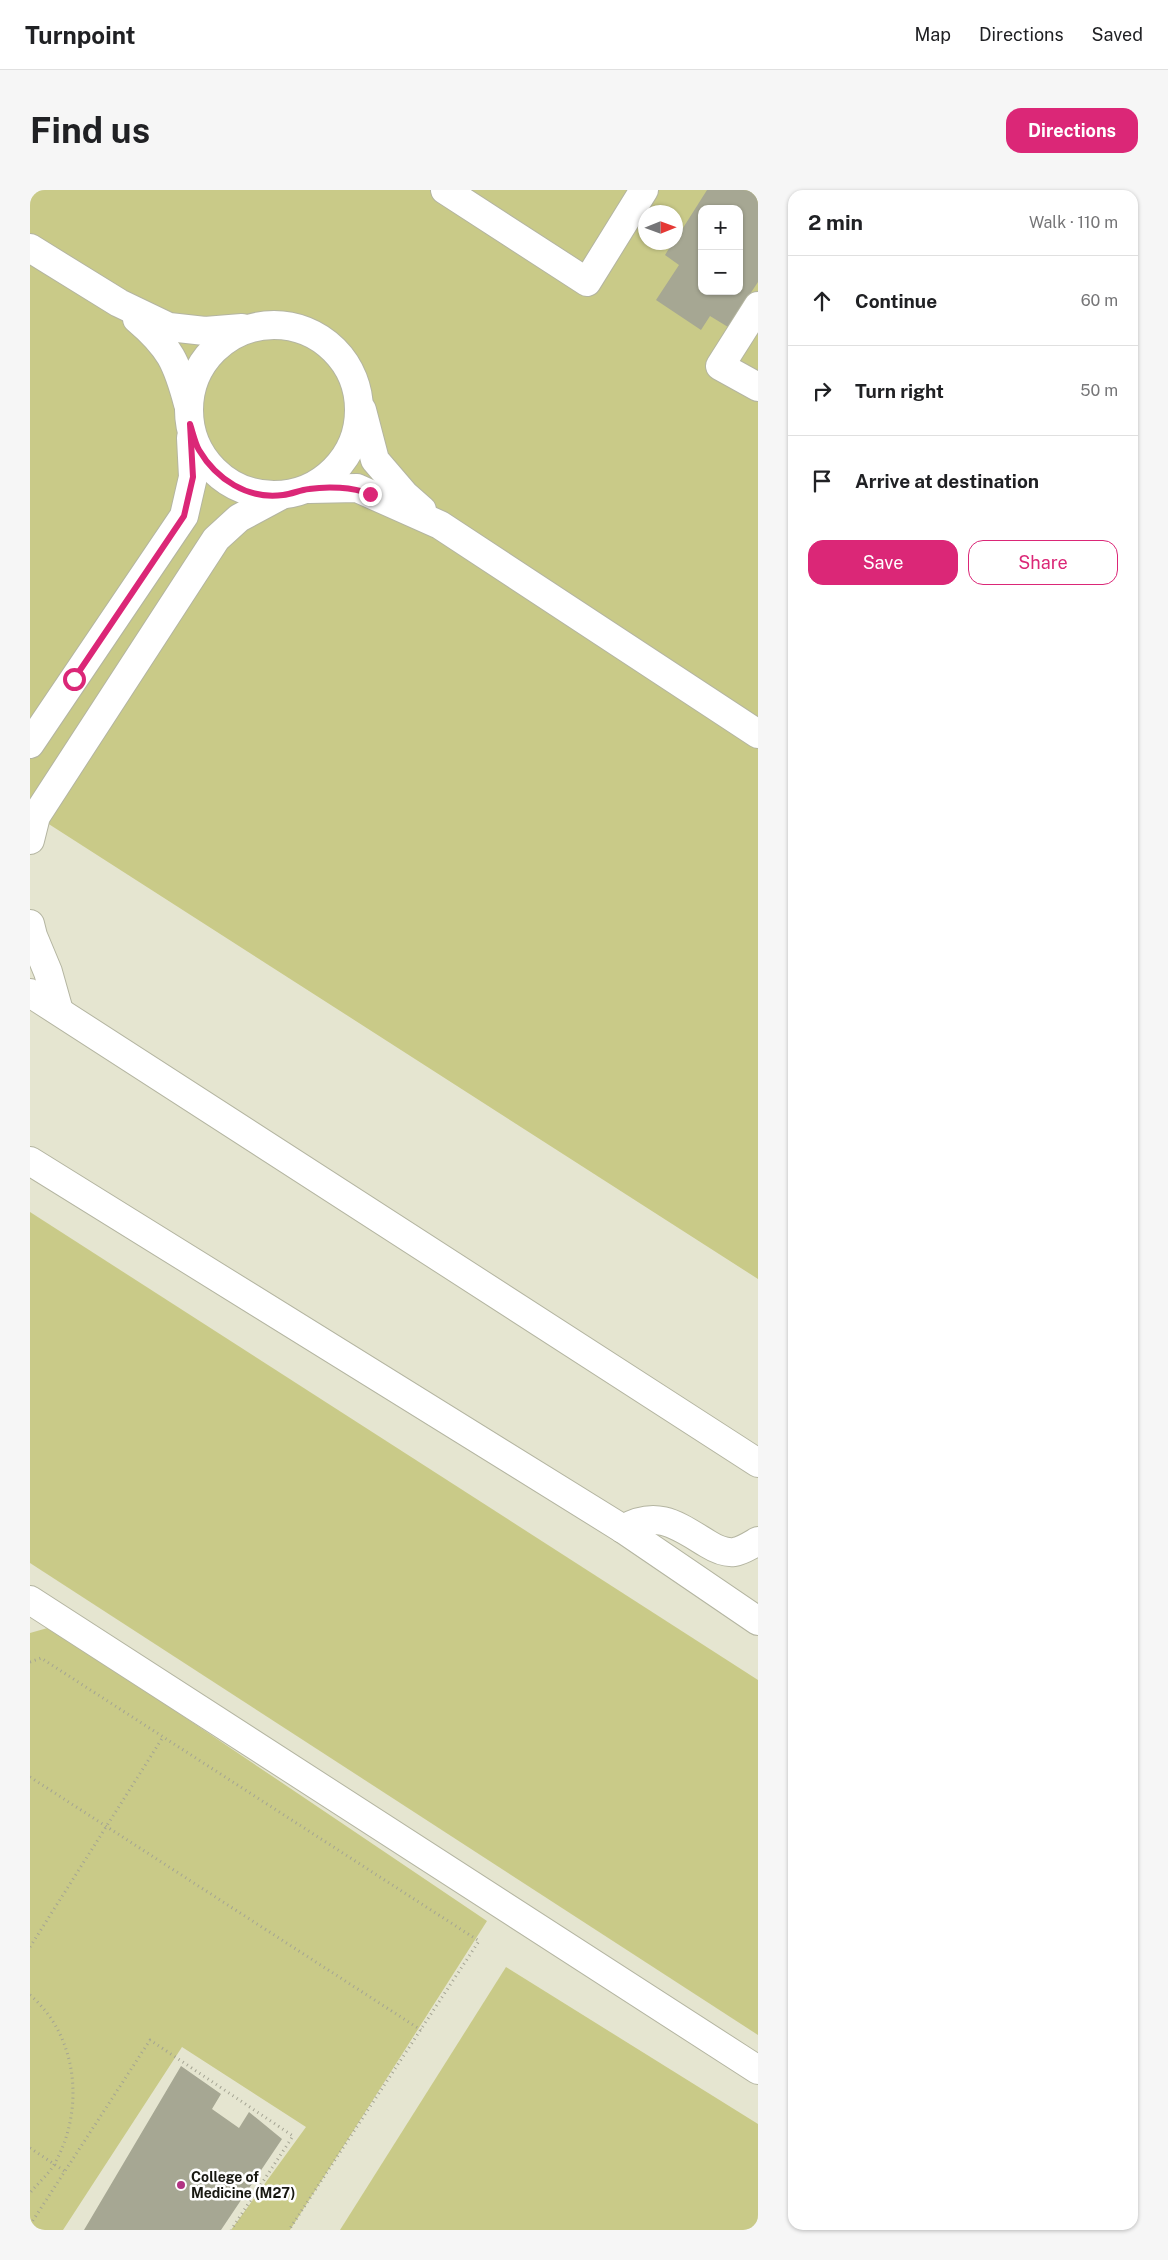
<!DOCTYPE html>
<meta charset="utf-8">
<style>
body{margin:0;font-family:"Public Sans",sans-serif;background:#f6f6f6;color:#202124}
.controls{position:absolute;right:15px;top:15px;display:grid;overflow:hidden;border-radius:10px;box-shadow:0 1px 4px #0004}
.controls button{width:45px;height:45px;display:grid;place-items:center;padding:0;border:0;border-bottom:1px solid #e0e0e0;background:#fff;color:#202124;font:25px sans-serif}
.compass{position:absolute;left:608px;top:15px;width:45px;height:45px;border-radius:50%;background:#fff;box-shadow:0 1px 4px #0004;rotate:89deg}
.stop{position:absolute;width:15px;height:15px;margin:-11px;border:4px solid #db2777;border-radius:50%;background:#fff}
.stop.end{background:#db2777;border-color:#fff;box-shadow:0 1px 5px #0008}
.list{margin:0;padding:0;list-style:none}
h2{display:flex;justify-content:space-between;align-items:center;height:65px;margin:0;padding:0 20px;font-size:21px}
h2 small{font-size:16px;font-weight:400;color:#757577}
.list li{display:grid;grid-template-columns:32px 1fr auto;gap:15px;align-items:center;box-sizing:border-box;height:90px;padding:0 20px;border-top:1px solid #e0e0e0}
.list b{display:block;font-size:19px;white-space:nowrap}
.list em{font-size:16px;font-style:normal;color:#757577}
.actions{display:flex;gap:10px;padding:15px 20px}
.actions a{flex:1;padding:11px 0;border:1px solid #db2777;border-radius:15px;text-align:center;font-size:18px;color:#db2777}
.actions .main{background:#db2777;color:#fff}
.icon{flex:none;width:28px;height:28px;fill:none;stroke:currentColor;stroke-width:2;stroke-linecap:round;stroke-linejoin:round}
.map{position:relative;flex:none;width:728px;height:2040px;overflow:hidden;border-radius:15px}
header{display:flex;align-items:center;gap:30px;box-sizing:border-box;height:70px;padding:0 25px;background:#fff;border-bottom:1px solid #e0e0e0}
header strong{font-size:24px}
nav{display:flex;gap:28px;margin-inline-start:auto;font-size:18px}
.intro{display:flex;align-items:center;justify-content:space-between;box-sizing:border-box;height:120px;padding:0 30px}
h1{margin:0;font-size:35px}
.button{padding:12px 22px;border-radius:15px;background:#db2777;color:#fff;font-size:18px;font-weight:700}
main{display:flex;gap:30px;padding:0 30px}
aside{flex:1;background:#fff;border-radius:15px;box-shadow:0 1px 4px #0004}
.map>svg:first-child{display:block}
</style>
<header>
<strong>Turnpoint</strong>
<nav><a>Map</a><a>Directions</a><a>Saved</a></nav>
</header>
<div class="intro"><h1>Find us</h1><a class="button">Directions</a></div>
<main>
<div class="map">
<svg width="728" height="2040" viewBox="0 0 728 2040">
<rect width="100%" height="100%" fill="#e5e5d0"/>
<g fill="#c9ca88" fill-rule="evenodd">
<path d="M0 0H728V1089L0 622ZM672 19H709V101H672ZM616 22H646V52H616Z"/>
<path d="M0 1022 728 1490V1845L0 1373Z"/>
<path d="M21 1437 457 1731 260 2040H201L276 1937 152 1857 33 2040H0V1443Z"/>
<path d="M476 1777 728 1934V2040H310Z"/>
</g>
<g fill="#a6a793" fill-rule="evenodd">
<path d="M677 0H728V92L698 137 680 126 671 140 626 110 649 75 635 65 643 52H646V49ZM672 19H709V101H672Z"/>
<path d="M151 1876 191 1904 182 1919 209 1938 219 1922 252 1949 191 2040H54Z"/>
</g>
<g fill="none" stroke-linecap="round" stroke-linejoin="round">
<g stroke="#b4b5a1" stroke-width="30">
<g id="minor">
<path d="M415 0 557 92 614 0"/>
<path d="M0 58 89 113 139 137 175 141 212 138"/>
<path d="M728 116 690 176 728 197"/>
<path d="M107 129C140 157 147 173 158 214"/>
<circle cx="244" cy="220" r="85"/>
<path d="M332 220 345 270 375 305 392 320"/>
<path d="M279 299 327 298 410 335 728 544"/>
<path d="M0 554 154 326 163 287 161 248"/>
<path d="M0 650 6 626 186 349 209 328 250 306"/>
<path d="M0 734 3 746 18 782 29 821"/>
<path d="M0 803 728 1273"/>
<path d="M0 971 593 1339 728 1431"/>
<path d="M593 1339C628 1319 648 1336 678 1354 686 1359 694 1363 704 1362 712 1361 721 1355 728 1351"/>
<path d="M0 1410 728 1880"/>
</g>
</g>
<g stroke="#a4a493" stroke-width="3" stroke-dasharray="1 4" stroke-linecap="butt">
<path d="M0 1472 11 1468 449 1751 259 2040"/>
<path d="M0 1587 391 1840"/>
<path d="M0 1757 133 1547"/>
<path d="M0 1805C48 1846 55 1919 25 1973 19 1984 8 1993 0 2003"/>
<path d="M0 1958 36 1982"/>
<path d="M0 2035 120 1850 263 1946 201 2040"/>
</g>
<use href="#minor" stroke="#fff" stroke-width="28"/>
</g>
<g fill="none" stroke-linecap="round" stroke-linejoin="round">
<path stroke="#db2777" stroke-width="6" d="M44 489 154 326 163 287 160 234C163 243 165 253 169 260 186 289 218 310 253 305 262 304 270 300 279 299 298 296 322 297 340 304"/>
</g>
<circle fill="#b13483" stroke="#fff" stroke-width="2" cx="151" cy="1995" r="5"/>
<g text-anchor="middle" stroke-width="5" stroke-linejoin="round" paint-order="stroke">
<g font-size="14" font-weight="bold" fill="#181811" stroke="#fff" text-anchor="start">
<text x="161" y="1992">College of<tspan x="161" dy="16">Medicine (M27)</tspan></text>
</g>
</g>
</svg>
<div class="controls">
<button>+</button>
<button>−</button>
</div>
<svg class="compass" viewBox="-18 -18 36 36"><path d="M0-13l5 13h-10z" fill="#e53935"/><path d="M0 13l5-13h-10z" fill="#757577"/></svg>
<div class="stop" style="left:44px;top:489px"></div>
<div class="stop end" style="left:340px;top:304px"></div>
</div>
<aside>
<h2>2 min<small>Walk · 110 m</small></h2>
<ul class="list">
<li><svg class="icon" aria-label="ahead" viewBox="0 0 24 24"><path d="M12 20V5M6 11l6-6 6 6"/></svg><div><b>Continue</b></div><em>60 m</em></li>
<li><svg class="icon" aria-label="right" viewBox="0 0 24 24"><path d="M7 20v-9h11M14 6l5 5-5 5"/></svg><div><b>Turn right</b></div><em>50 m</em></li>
<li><svg class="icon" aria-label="arrive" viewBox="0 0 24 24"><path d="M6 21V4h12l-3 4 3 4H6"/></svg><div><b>Arrive at destination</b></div></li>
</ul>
<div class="actions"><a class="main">Save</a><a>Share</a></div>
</aside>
</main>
